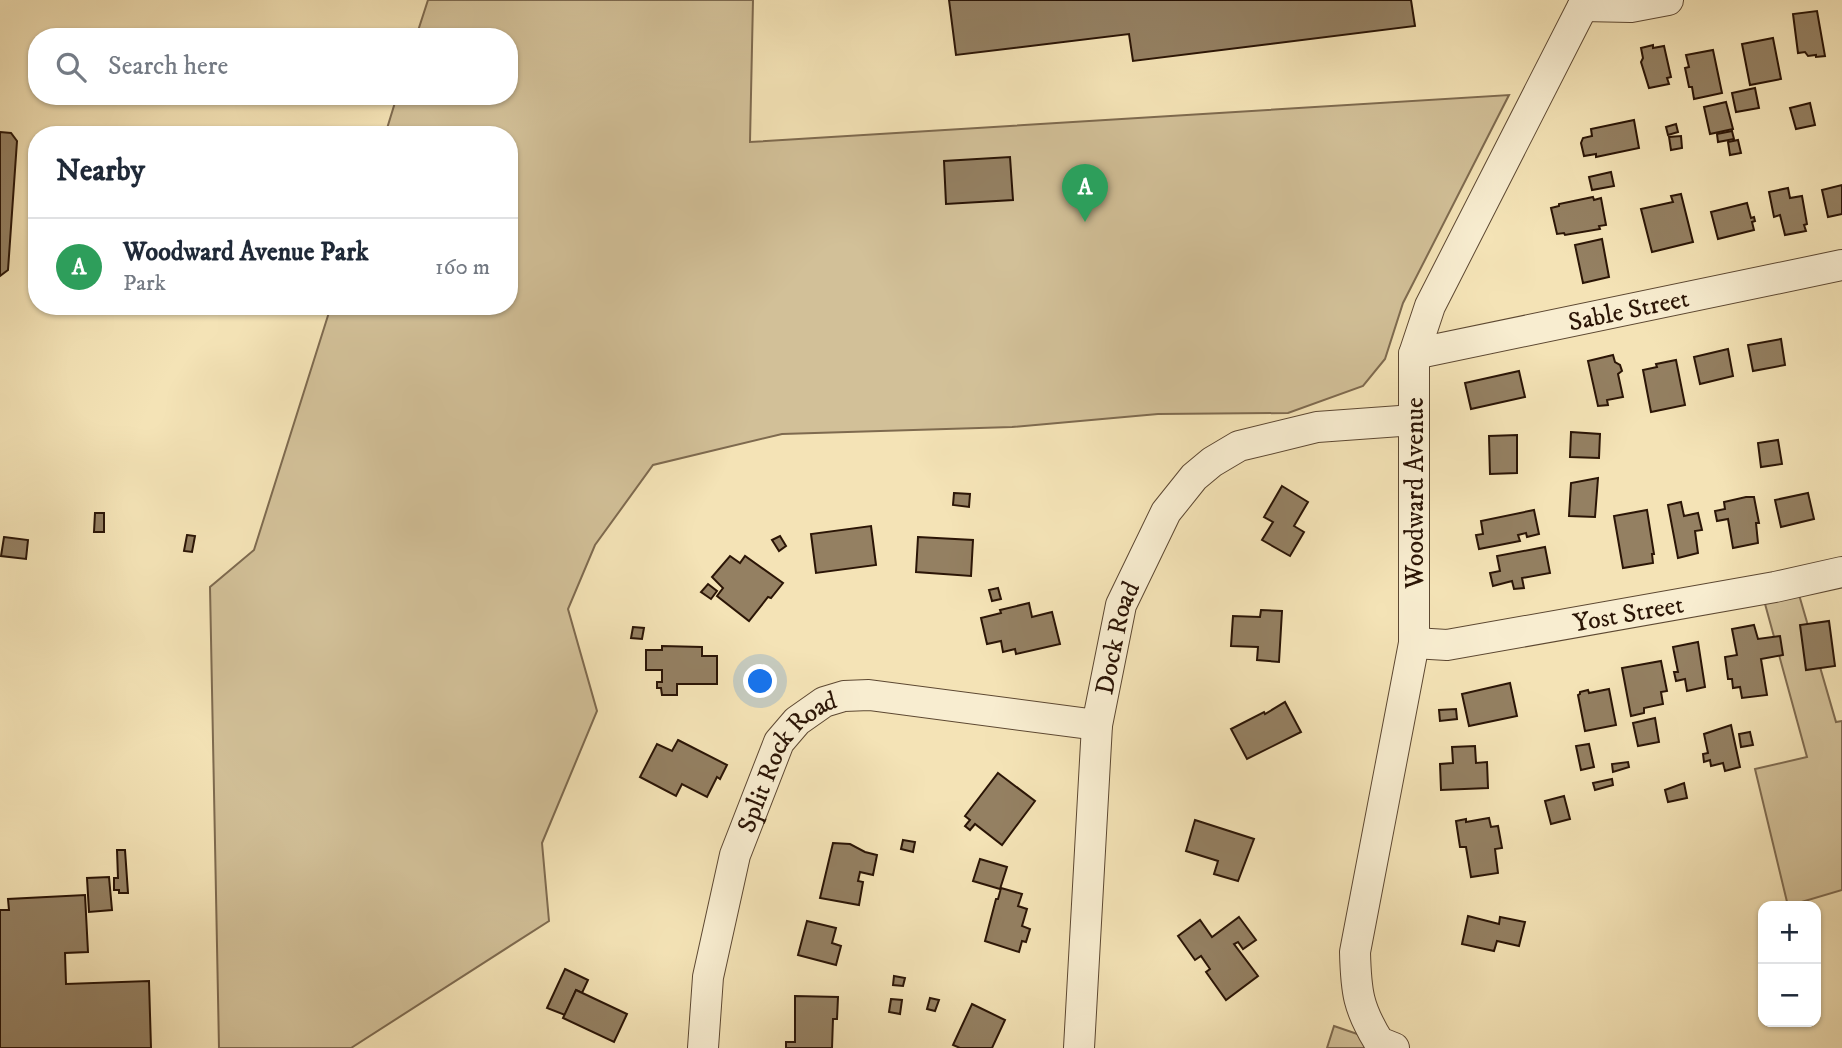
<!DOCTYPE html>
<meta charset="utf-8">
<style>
body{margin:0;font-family:"IM FELL DW Pica",serif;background:#f6f6f7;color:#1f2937}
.controls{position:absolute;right:21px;bottom:21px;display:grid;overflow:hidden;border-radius:14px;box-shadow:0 2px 5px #0004}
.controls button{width:63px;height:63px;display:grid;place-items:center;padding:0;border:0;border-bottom:2px solid #e0e1e3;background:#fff;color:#1f2937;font:35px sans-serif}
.you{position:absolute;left:761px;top:682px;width:24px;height:24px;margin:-18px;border:5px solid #fff;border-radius:50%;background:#1a73e8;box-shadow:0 0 0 10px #1a73e833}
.badge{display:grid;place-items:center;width:46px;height:46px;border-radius:50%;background:#b45309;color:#fff;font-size:23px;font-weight:700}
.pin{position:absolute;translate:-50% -58px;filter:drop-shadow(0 2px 4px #0008)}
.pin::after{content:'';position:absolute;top:37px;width:24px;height:21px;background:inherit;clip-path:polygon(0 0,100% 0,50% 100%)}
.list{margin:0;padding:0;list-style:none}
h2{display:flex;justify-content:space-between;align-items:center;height:91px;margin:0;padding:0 28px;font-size:30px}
h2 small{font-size:23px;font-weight:400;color:#747a83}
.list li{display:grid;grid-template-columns:46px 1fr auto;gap:21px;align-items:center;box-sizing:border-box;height:98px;padding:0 28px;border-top:2px solid #e0e1e3}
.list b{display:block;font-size:26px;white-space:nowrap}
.list p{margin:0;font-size:23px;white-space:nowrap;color:#747a83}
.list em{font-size:23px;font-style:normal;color:#747a83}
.icon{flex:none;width:38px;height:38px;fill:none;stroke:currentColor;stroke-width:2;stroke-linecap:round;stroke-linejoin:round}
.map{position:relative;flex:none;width:1842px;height:1048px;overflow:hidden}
.search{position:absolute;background:#fff;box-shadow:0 2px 5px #0004;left:28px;top:28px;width:490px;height:77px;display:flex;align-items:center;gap:18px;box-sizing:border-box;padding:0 24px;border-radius:28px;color:#747a83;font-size:26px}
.panel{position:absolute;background:#fff;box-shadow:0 2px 5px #0004;left:28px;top:126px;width:490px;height:189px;border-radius:28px}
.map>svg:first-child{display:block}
</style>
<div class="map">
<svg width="1842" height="1048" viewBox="0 0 1842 1048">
<rect width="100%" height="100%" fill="#f4e3b6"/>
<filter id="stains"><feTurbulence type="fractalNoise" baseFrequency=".00286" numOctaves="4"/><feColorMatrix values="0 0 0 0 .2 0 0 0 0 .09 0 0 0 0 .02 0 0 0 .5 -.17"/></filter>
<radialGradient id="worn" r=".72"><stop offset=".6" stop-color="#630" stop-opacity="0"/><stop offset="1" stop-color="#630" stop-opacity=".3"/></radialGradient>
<g fill="#d2c098" stroke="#7e6a4f" stroke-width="2">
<path d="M428 0H753L750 142 1509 95 1403 303 1385 359 1363 386 1288 413 1158 414 1012 427 782 434 653 465 595 545 568 609 597 711 542 843 549 921 351 1048H219L210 587 254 550 331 306H509V135H385L397 96H509V37H416Z"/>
<path d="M1793 574 1836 722 1842 721V890L1788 906 1755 769 1807 757 1759 582Z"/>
<path d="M1334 1026 1398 1048H1327Z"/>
</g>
<g fill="#948062" stroke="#2b1506" stroke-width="2">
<path d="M949 0H1411L1415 26 1133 61 1129 34 956 55Z"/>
<path d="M1817 11 1825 56 1816 57V55L1808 56 1805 52 1798 53 1793 14Z"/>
<path d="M1773 38 1781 79 1750 85 1742 44Z"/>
<path d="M1653 45V48L1664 46 1671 77 1667 78 1669 84 1649 88 1641 62 1643 58 1641 48Z"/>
<path d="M1713 50 1722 93 1694 99 1692 87H1689L1685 68 1689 67 1686 55Z"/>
<path d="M1755 88 1759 108 1736 112 1732 93Z"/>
<path d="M1726 102 1733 129 1710 134 1704 107Z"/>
<path d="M1810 103 1815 125 1796 129 1790 108Z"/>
<path d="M1634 120 1639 148 1596 157V154L1584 156 1581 143 1583 138 1592 136 1591 129Z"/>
<path d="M1676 124 1678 132 1668 135 1666 127Z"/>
<path d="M1732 131 1734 139 1718 142 1717 134Z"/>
<path d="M0 132 11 133 17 141 8 270 0 276Z"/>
<path d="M1681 136 1682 148 1671 150 1669 137Z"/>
<path d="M1738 140 1741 153 1730 155 1728 142Z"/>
<path d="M1010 157 1013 200 946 204 944 161Z"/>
<path d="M1611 172 1614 186 1592 190 1589 177Z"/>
<path d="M1842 185V214L1828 217 1822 190Z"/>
<path d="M1788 188 1790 198 1802 196 1807 224 1804 225 1806 231 1785 235 1780 215 1774 217 1769 192Z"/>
<path d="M1681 194 1693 242 1652 252 1641 209 1673 202 1671 196Z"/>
<path d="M1593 197 1594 200 1601 198 1606 225 1599 226 1600 229 1565 235 1564 233 1557 234 1551 208 1559 206V204Z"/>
<path d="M1747 203 1751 218 1754 217 1755 221 1752 222 1754 230 1718 239 1711 212Z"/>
<path d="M1602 239 1609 277 1583 283 1575 245Z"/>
<path d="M1781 339 1785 365 1753 371 1748 345Z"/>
<path d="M1728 349 1733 376 1700 384 1694 357Z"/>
<path d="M1613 355 1615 362 1620 365 1622 371 1618 374 1623 397 1607 400 1608 405 1598 406 1588 361Z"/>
<path d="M1676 360 1685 405 1651 412 1643 370 1657 367 1656 364Z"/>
<path d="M1519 371 1525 397 1471 409 1465 383Z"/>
<path d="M1571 432 1600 434 1599 458 1570 457Z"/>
<path d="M1517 435V473L1490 474 1489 436Z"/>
<path d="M1778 440 1782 464 1761 467 1758 443Z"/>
<path d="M1598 478 1595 517 1569 516 1571 483Z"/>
<path d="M1282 486 1308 502 1294 526 1304 532 1290 556 1262 540 1273 522 1264 517Z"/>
<path d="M954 493 970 494 969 507 953 505Z"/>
<path d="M1808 493 1814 519 1781 527 1775 500Z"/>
<path d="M1746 497H1754L1759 523H1756L1758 543 1733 548 1728 519 1717 521 1715 511 1725 509 1724 502Z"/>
<path d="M1681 502 1684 516 1698 513 1702 530 1695 531 1698 553 1678 558 1668 505Z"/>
<path d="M1534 510 1539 534 1527 537 1526 533 1518 535 1520 541 1479 549 1476 535 1483 534 1481 521Z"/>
<path d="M1647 510 1654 554H1652L1653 563 1623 568 1614 516Z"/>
<path d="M95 513H104V532H94Z"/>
<path d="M871 526 876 565 816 573 811 534Z"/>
<path d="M187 535 195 536 192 552 184 551Z"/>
<path d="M780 536 786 546 779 551 772 540Z"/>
<path d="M4 537 28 540 26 559 1 556Z"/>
<path d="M918 537 973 540 971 576 916 572Z"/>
<path d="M1545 547 1550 573 1522 578 1524 588 1514 589 1512 581 1493 586 1490 573 1500 571 1497 556Z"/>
<path d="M730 556 740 563 745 556 783 583 771 598 768 597 749 621 717 596 723 588 712 577Z"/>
<path d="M708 584 717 591 711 599 701 592Z"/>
<path d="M998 588 1001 599 992 601 989 590Z"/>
<path d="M1029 603 1032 617 1052 612 1060 644 1016 654 1015 649 1003 652 1001 641 987 644 981 618 1001 613 1000 610Z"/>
<path d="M1261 610 1282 611 1279 662 1257 660 1258 647 1231 646 1233 616 1260 617Z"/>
<path d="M1829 621 1835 666 1806 670 1800 625Z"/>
<path d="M1754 625 1758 639 1780 636 1783 655 1761 659 1767 695 1742 698 1740 687 1733 688 1732 679H1728L1725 657 1737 655 1732 629Z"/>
<path d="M633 627 644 628 642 639 631 638Z"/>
<path d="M1698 642 1705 687 1687 691 1685 679 1676 681 1674 672H1678L1673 647Z"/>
<path d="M662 646 702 647V656H717V684H677V695H662L661 688H657V682H662V670H646V650H662Z"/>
<path d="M1661 661 1667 691 1661 692 1663 704 1644 708V713L1631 716 1622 668Z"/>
<path d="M1510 683 1517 716 1469 726 1462 694Z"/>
<path d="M1609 689 1616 725 1585 731 1578 695 1580 694V692L1588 690 1589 693Z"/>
<path d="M1285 702 1301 732 1247 759 1231 729 1264 712 1265 714Z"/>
<path d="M1456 709 1457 719 1440 721 1439 710Z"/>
<path d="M1655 718 1659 742 1638 746 1633 723Z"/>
<path d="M1731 725 1740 767 1725 771 1723 763 1711 766 1710 760 1704 762 1703 754 1708 753 1704 734Z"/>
<path d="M1750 732 1753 745 1741 747 1739 734Z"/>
<path d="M678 740 727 765 720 779 717 777 707 797 682 784 676 796 640 777 657 744 672 751Z"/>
<path d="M1589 744 1594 767 1581 770 1576 746Z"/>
<path d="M1475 746 1476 763 1487 762 1488 788 1441 790 1440 764 1453 763 1452 747Z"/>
<path d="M1628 762 1629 767 1613 772 1612 764Z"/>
<path d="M998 773 1035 801 1002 845 975 824 970 830 965 826 970 820 965 816Z"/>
<path d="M1612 779 1613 785 1595 790 1593 783Z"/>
<path d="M1684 783 1687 798 1668 802 1665 790Z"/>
<path d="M1564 796 1570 819 1551 824 1545 801Z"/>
<path d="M1489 818 1491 827 1498 826 1502 848 1495 849 1498 873 1471 877 1466 847H1460L1456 821 1466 819V822Z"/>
<path d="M1195 820 1254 839 1238 881 1214 874 1218 861 1186 851Z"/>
<path d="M903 840 915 842 913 852 901 849Z"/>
<path d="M833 843 850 844 865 852 877 855 873 875 860 872 858 881 863 882 859 905 820 898Z"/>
<path d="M117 850H125L128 893H119V890H114V878H118Z"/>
<path d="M980 859 1007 867 1000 889 973 881Z"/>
<path d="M109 877 112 910 89 912 87 878Z"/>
<path d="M1001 888 1022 894 1018 906 1027 909 1022 926 1030 929 1026 942 1022 941 1019 952 985 941 996 899H998Z"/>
<path d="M85 895 88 952 65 953 66 984 149 981 151 1048H0V910H9L8 899Z"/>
<path d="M1468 916 1499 924 1500 917 1525 922 1519 946 1497 941 1494 951 1462 944Z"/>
<path d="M1239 917 1256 940 1243 949 1238 942 1234 944 1258 976 1226 1000 1206 972 1210 969 1201 956 1195 960 1178 936 1200 920 1212 937Z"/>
<path d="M807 921 836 928 832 943 841 946 836 965 798 955Z"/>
<path d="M565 969 588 980 582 993 576 990 565 1015 547 1008Z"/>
<path d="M894 976 905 978 903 986 893 985Z"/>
<path d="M576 990 627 1014 614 1042 563 1018Z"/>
<path d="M795 996 838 997 837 1019H833L832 1048H786V1042H795Z"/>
<path d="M930 998 939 1000 935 1011 927 1009Z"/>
<path d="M891 999 902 1000 900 1014 889 1012Z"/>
<path d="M972 1004 1005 1020 992 1048H960L953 1045Z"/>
</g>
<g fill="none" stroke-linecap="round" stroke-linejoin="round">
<g stroke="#5d4832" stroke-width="32">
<g id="minor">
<path d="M1583 6 1631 7 1668 0"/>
<path id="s1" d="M1414 354 1842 265"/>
<path id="s2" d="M1414 643 1447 645 1775 587 1842 572"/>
<path id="s3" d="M703 1048 708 977 735 855 779 742 797 721 824 702 844 696 869 695 1097 725"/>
<path id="s4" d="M1079 1048 1097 725 1121 605 1166 512 1194 477 1212 462 1239 446 1317 427 1414 420"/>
<path d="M1394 1048 1379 1042C1358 1008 1356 992 1355 952L1414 643V354L1430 306 1586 0"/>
</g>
</g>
<use href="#minor" stroke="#f8edd0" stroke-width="30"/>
</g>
<g text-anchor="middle" stroke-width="7" stroke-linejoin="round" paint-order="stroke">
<g font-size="26" fill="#2b1506" stroke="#f8edd0">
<text dy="9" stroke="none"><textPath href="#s1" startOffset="219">Sable Street</textPath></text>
<text transform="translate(1414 493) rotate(-90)" y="9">Woodward Avenue</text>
<text dy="9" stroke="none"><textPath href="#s2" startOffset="217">Yost Street</textPath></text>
<text dy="9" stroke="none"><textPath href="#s4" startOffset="413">Dock Road</textPath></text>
<text dy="9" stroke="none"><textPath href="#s3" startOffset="306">Split Rock Road</textPath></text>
</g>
</g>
<rect width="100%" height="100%" filter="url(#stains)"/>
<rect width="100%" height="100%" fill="url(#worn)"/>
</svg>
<div class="controls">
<button>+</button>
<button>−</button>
</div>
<div class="you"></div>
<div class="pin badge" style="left:1085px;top:222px;background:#2e9e5b">A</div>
<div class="search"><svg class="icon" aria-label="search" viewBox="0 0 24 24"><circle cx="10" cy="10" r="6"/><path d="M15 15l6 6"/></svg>Search here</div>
<section class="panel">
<h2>Nearby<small></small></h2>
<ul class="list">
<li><span class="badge" style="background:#2e9e5b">A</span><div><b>Woodward Avenue Park</b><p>Park</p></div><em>160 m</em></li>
</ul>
</section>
</div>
